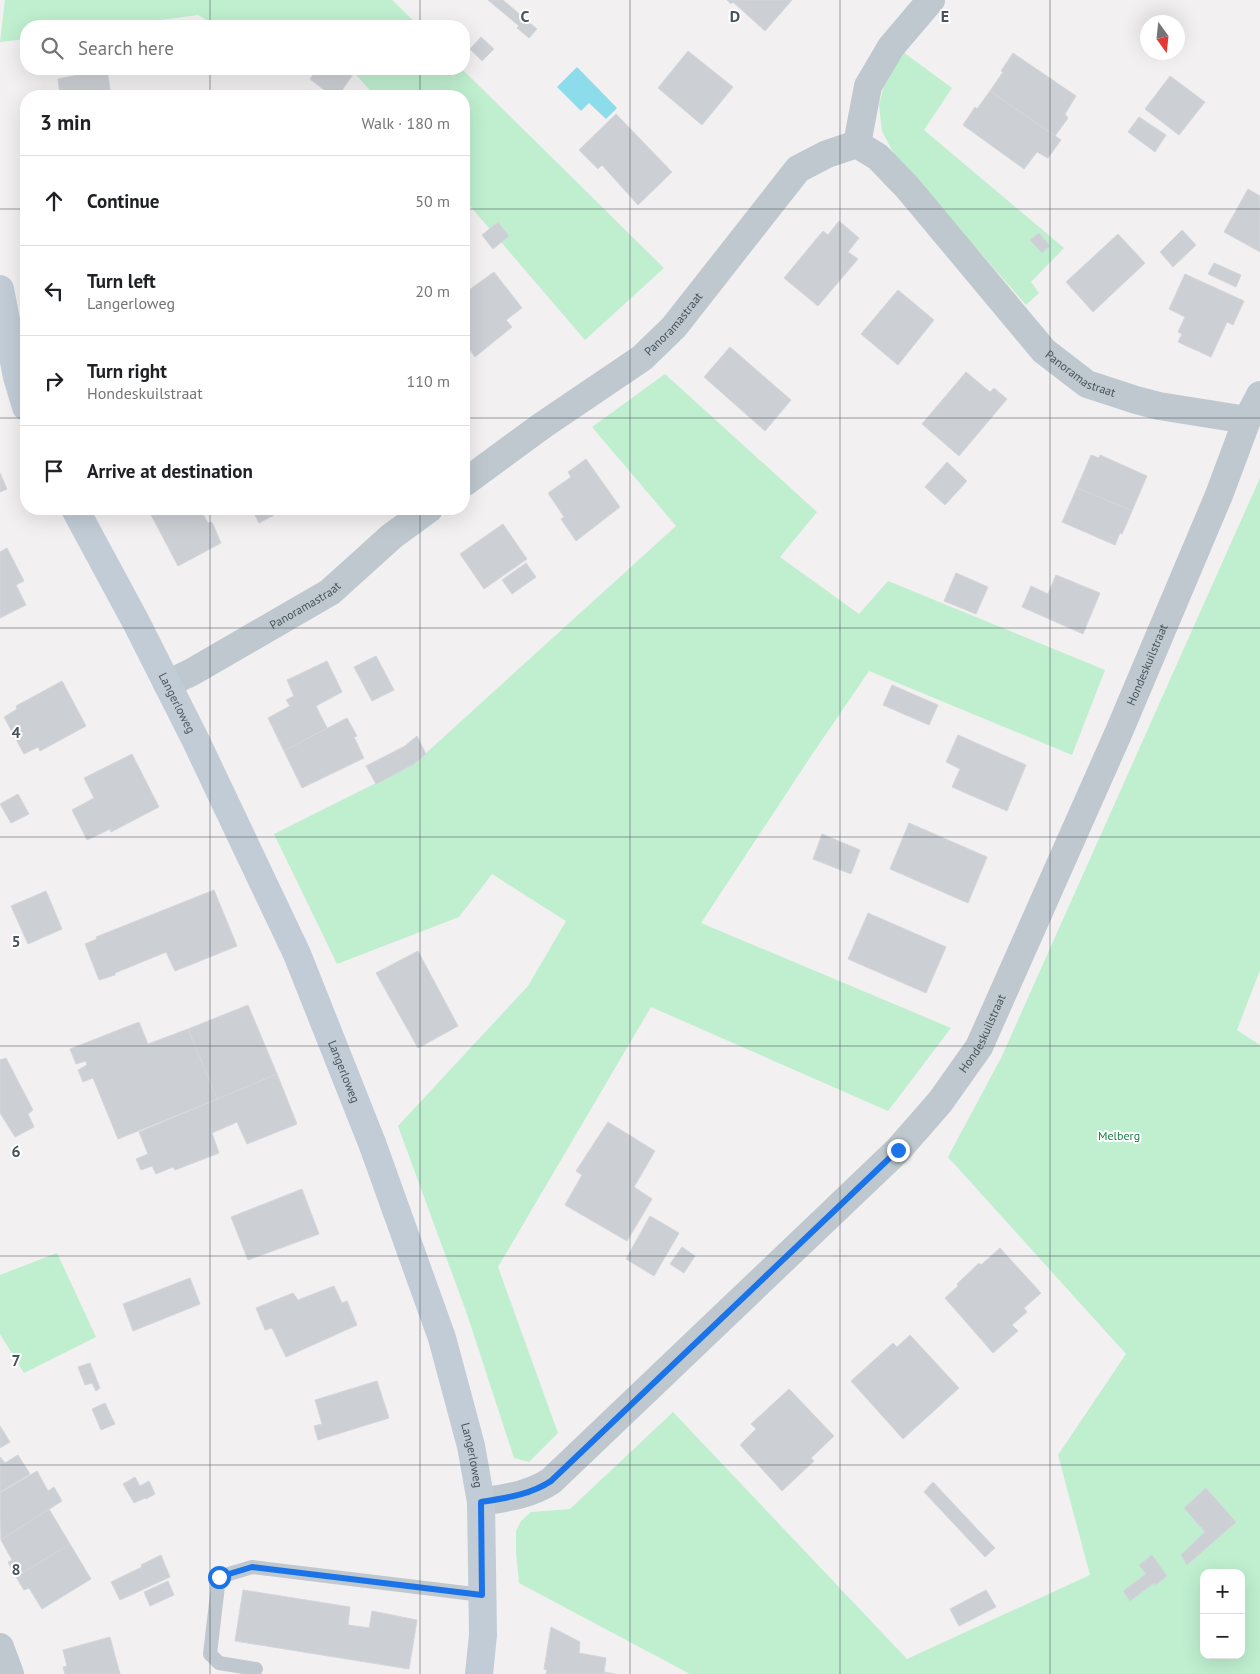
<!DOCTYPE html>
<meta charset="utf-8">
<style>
body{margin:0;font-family:"PT Sans",sans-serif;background:#f2f2f2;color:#202124}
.controls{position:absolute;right:15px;bottom:15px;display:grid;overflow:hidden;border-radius:10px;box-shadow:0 5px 20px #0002}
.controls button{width:45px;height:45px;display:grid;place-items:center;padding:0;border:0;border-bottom:1px solid #e0e0e0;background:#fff;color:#202124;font:25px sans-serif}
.compass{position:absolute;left:1140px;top:15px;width:45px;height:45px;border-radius:50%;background:#fff;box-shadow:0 5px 20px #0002;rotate:165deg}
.stop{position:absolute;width:15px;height:15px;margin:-11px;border:4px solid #1a73e8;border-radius:50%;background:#fff}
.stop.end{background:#1a73e8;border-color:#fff;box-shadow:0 1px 5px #0008}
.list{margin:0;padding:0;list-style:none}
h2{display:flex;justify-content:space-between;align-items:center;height:65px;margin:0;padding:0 20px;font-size:21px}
h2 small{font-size:16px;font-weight:400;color:#757577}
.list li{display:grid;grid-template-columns:32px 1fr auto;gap:15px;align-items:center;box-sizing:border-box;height:90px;padding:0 20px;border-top:1px solid #e0e0e0}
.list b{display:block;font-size:19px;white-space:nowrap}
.list p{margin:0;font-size:16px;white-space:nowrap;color:#757577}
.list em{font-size:16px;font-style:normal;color:#757577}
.icon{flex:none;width:28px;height:28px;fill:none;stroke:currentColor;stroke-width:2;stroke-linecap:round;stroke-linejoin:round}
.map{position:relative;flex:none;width:1260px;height:1674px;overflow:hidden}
.search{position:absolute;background:#fff;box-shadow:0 5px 20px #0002;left:20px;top:20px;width:450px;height:55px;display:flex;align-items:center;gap:12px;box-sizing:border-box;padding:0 18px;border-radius:20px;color:#757577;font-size:19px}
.panel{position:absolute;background:#fff;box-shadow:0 5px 20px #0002;left:20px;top:90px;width:450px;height:425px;border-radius:20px}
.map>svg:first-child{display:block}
</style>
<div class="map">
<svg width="1260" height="1674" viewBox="0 0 1260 1674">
<rect width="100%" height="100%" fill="#f2f0f0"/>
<g fill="#bfefcf" fill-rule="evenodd">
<path d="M5 0H392L419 26H217L198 15 117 26H26V39L0 42Z"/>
<path d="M903 52 952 88 924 130 1064 248 1031 282 1039 293 1026 305 894 154 882 131 879 105 886 77Z"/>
<path d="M351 69H462L664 268 585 340 464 199V96H375Z"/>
<path d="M665 374 817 512 780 557 859 614 888 581 1105 670 1072 755 869 671 811 756 701 923 951 1028 888 1111 651 1007 498 1267 558 1433 529 1462 514 1458 467 1314 398 1126 528 986 566 921 492 874 459 917 337 964 274 834 414 764 676 526 592 427Z"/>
<path d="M1260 478V970L1237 1030 1260 1045V1674H690L519 1583 516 1553V1531L521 1521 531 1512 570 1509 673 1412 907 1659 1090 1575 1058 1455 1126 1354 948 1157 1002 1056ZM1204 1573H1241V1655H1204Z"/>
<path d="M57 1253 96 1337 24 1373 0 1334V1275Z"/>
</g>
<path fill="#8ddceb" d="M577 67 617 108 606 119 589 103 581 111 557 87Z"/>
<g fill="#cccfd4" stroke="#d4d6db">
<path d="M488 0H503L537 29 529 38 517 28 519 26Z"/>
<path d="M727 0H792L765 31 733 2 731 4Z"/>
<path d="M146 22V24L161 23V26H110Z"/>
<path d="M481 37 494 49 482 61 470 49Z"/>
<path d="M688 51 733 87 702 125 658 88Z"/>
<path d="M1013 53 1076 96 1065 114 1068 118 1055 136 990 91 1003 72 1001 71Z"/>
<path d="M107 69 111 96H60L58 79Z"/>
<path d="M317 69H348L354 73 338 96H332L310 79Z"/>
<path d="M1170 76 1205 102 1179 135 1145 109Z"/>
<path d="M990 91 1061 140 1048 158 1037 152 1024 169 963 125 975 107 977 109Z"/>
<path d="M616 114 672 172 638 205 602 165 598 169 579 150Z"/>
<path d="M1139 117 1166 135 1155 152 1128 132Z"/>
<path d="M1248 189 1260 196V252L1224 232Z"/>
<path d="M839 221 859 238 848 252 858 259 818 306 784 278 823 231 828 235Z"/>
<path d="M498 222 509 236 493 249 482 235Z"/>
<path d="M1182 230 1196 245 1173 267 1160 252Z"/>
<path d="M1039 233 1050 246 1042 253 1030 240Z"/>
<path d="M1118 234 1145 263 1093 312 1066 282Z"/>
<path d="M1214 263 1241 275 1236 287 1208 274Z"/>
<path d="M494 272 522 308 506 320 512 327 475 357 464 341V286L469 290Z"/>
<path d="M1185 274 1244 301 1233 325 1227 322 1211 357 1178 342 1182 334 1178 332 1185 317 1169 309Z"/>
<path d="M898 290 934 320 898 365 861 334Z"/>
<path d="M730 347 791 400 765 431 704 377Z"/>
<path d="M966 372 990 392 994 388 1007 399 959 456 922 424Z"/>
<path d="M1091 455 1099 458 1100 455 1147 476 1132 511 1077 488Z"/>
<path d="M586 459 620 507 576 541 561 519 564 517 548 493 571 477 568 472Z"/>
<path d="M947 462 967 481 945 505 925 487Z"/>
<path d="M0 473 7 489 0 492Z"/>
<path d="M1077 488 1132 511 1122 534 1120 533 1115 545 1062 522Z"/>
<path d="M148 509H200L208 523 212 522 221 543 178 566Z"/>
<path d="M252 509H285L259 523Z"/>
<path d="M503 524 527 559 484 589 460 554Z"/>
<path d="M7 548 24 581 16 585 26 605 0 618V552Z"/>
<path d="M526 563 536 577 512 594 502 580Z"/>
<path d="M956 573 988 587 976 614 944 601Z"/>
<path d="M1056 575 1100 593 1083 634 1022 607 1031 586 1048 594Z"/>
<path d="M376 656 394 690 372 701 354 667Z"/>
<path d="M327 661 342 692 316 706 327 728 284 751 268 718 290 706 286 700 294 696 287 680Z"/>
<path d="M62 681 86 726 40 751 38 747 24 754 4 717 17 709 16 706Z"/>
<path d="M892 685 938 705 929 725 883 705Z"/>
<path d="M347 718 357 736 354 737 364 758 302 788 284 751Z"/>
<path d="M958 735 1026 765 1007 811 952 787 960 769 946 762Z"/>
<path d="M417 736 426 754 414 764 376 784 366 766 405 746Z"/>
<path d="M132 754 159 807 111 832 110 829 87 840 72 810 94 798 84 778Z"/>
<path d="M18 794 29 814 11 823 0 804Z"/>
<path d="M909 823 987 857 968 903 890 869Z"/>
<path d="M822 834 860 850 851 874 813 859Z"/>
<path d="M214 890 237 946 175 971 166 952 115 973V975L99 980 85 944 97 939 96 937Z"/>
<path d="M46 891 62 929 28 944 11 906Z"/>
<path d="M868 913 946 947 926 993 848 959Z"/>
<path d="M418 951 458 1026 418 1048 376 973Z"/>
<path d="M248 1005 277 1074 217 1099 188 1029Z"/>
<path d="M139 1022 148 1044 188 1029 217 1099 118 1139 93 1078 83 1082 78 1070 87 1065 86 1061 76 1064 70 1049Z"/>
<path d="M6 1058 33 1110 28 1114 34 1127 15 1137 0 1113V1060Z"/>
<path d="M277 1074 297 1124 247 1144 237 1122 212 1133 219 1153 175 1170 173 1167 156 1174 152 1166 141 1170 136 1159 148 1154 139 1132Z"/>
<path d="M608 1122 655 1151 634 1187 652 1199 627 1241 565 1205 582 1175 576 1171Z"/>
<path d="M302 1189 319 1234 248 1260 231 1217Z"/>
<path d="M650 1216 679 1233 654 1276 626 1259Z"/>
<path d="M682 1247 695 1256 684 1273 670 1264Z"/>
<path d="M1000 1248 1041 1293 1024 1308 1027 1312 1012 1325 1018 1331 993 1353 945 1298 958 1286 957 1284 979 1263 981 1265Z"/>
<path d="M190 1278 200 1304 133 1331 123 1304Z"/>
<path d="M334 1286 342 1303 347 1301 357 1325 286 1357 272 1328 265 1330 256 1308 293 1293 298 1300Z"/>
<path d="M910 1335 959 1388 903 1439 851 1381 893 1343 897 1347Z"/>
<path d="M90 1363 100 1388 96 1391 92 1383 85 1385 78 1367Z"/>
<path d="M377 1381 389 1418 318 1440 314 1426 322 1424 315 1400Z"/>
<path d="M789 1389 834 1436 811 1458 814 1461 782 1491 740 1445 756 1429 751 1424Z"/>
<path d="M105 1403 115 1424 101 1430 92 1409Z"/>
<path d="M0 1426 10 1442 0 1448Z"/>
<path d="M18 1455 30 1474 0 1492V1457L5 1463Z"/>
<path d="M37 1471 48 1491 54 1487 62 1501 1 1540 0 1493Z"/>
<path d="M135 1477 140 1486 149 1481 155 1494 146 1499 145 1498 134 1503 123 1484Z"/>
<path d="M933 1482 995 1548 985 1557 924 1492Z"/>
<path d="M1206 1488 1236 1522 1187 1565 1181 1555 1205 1532 1184 1508Z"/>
<path d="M49 1509 70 1544 16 1577 8 1562 12 1560 1 1540Z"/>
<path d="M70 1544 91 1579 42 1609 29 1588 24 1590 16 1577Z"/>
<path d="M161 1555 170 1577 120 1600 111 1582 142 1567 141 1565Z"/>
<path d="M1152 1555 1167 1576 1155 1585 1154 1583 1130 1601 1123 1591 1146 1574 1139 1565Z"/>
<path d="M168 1581 174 1595 150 1606 144 1592Z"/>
<path d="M243 1590 350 1607 348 1625 369 1628 372 1611 417 1620 409 1669 235 1641Z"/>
<path d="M986 1590 996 1607 959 1626 950 1609Z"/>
<path d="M551 1627 580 1642 579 1653 606 1658 604 1672 615 1674H546L547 1670 544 1669Z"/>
<path d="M110 1637 120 1674H65L63 1667 67 1666 63 1650Z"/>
</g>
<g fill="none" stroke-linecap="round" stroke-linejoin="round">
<path stroke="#bec8ce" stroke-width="14" d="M256 1669 219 1663 210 1654 219 1577 252 1567 482 1595"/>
<g stroke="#bec8ce" stroke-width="28">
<path d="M857 144 868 86 891 47 931 0"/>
<path id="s1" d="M464 483 543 425 642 358 674 327 798 169 827 154 857 144 878 157 907 187 1044 351 1087 384 1136 400 1159 406 1247 420"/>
<path id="s2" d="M167 684 192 672 330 592 392 536 429 509"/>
<path id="s3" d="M481 1502C505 1498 530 1495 551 1481L898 1150 940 1102 979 1047 1118 734 1219 495 1247 420 1260 395"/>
<path d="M0 1647 10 1674"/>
</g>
<g stroke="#c1ccd6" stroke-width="28">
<path d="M0 289 17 377 26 407"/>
<path id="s4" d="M75 509 137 624 196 741 297 954 372 1143 442 1338 471 1446 481 1502 483 1635 479 1674"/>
</g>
</g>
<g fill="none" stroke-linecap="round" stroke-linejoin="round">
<path stroke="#1a73e8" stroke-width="6" d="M219 1577 252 1567 482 1595 481 1502C505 1498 530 1495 551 1481L898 1150"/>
</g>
<path fill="none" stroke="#48545d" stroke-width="1" stroke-opacity="0.55" d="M210 0V26M420 0V26M630 0V1674M840 0V1674M1050 0V1674M210 69V96M420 69V96M0 209H26M464 209H1260M0 418H26M464 418H1260M210 509V1674M420 509V1674M0 628H1260M0 837H1260M0 1046H1260M0 1256H1260M0 1465H1260"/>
<g text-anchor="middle" stroke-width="4" stroke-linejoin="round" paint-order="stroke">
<g font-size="12" fill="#48545d" stroke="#fff">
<text dy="4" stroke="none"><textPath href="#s1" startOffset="264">Panoramastraat</textPath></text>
<text dy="4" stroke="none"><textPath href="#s1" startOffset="851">Panoramastraat</textPath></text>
<text dy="4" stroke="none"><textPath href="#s2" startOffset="159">Panoramastraat</textPath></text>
<text dy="4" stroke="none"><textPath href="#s3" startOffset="1102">Hondeskuilstraat</textPath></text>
<text dy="4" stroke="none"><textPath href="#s4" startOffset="219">Langerloweg</textPath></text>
<text dy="4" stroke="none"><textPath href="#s3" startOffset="698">Hondeskuilstraat</textPath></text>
<text dy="4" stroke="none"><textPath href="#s4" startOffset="624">Langerloweg</textPath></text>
<text dy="4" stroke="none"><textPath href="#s4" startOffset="1029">Langerloweg</textPath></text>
</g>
<g font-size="12" fill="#187e46" stroke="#fff">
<text x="1119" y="1140">Melberg</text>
</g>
</g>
<g font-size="16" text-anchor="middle" font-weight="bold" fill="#48545d" stroke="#fff" stroke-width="4" stroke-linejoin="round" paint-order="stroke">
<text x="525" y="22">C</text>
<text x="735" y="22">D</text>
<text x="945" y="22">E</text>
<text x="16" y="738">4</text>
<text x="16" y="947">5</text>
<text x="16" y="1157">6</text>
<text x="16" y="1366">7</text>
<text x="16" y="1575">8</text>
</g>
</svg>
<div class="controls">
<button>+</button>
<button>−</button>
</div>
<svg class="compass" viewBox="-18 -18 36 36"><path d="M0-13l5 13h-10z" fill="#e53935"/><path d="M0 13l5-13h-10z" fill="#757577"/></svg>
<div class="stop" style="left:219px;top:1577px"></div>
<div class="stop end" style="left:898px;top:1150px"></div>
<div class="search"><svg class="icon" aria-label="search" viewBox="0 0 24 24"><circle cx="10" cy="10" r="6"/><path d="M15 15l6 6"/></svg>Search here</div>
<section class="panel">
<h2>3 min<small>Walk · 180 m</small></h2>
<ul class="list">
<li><svg class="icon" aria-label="ahead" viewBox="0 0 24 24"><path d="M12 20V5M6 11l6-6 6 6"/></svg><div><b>Continue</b></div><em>50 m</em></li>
<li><svg class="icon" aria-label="left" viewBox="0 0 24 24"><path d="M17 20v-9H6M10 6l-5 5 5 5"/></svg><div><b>Turn left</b><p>Langerloweg</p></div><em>20 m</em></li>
<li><svg class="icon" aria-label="right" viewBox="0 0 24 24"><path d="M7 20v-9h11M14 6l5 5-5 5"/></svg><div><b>Turn right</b><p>Hondeskuilstraat</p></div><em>110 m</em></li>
<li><svg class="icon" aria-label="arrive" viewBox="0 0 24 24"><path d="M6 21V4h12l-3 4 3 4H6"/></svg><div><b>Arrive at destination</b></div></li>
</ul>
</section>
</div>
